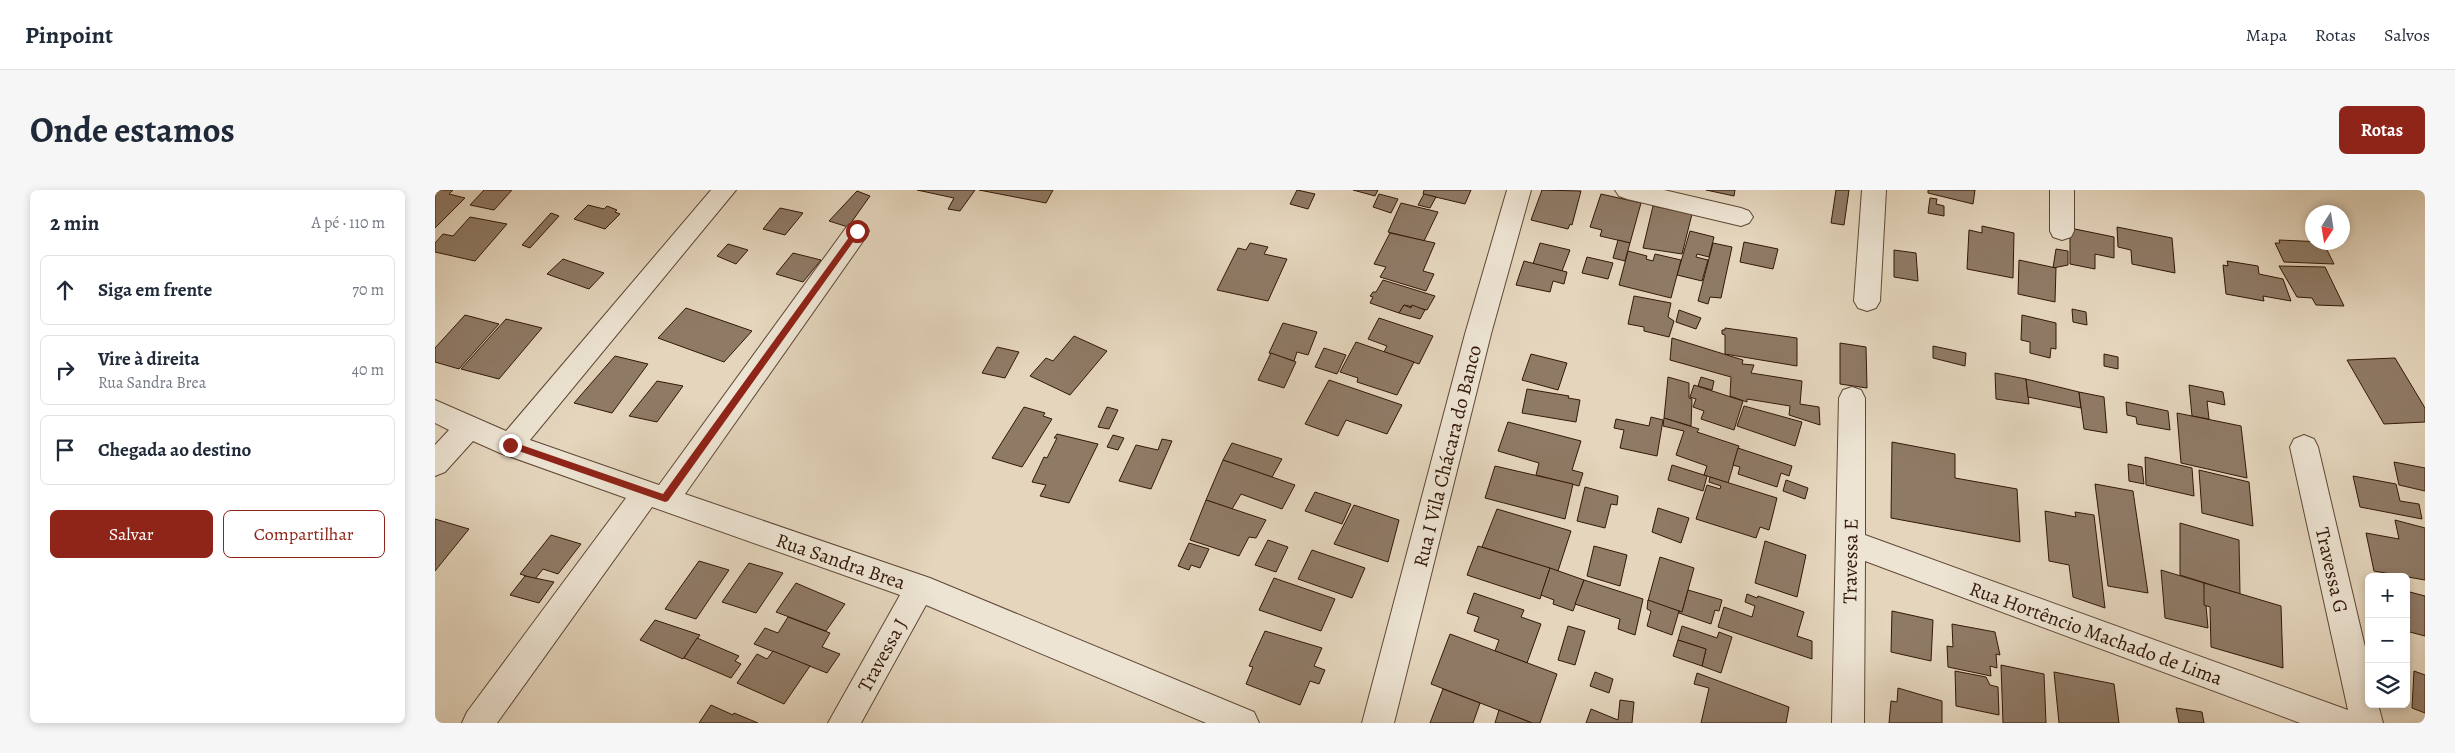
<!DOCTYPE html>
<html lang="pt">
<meta charset="utf-8">
<style>
body{margin:0;font-family:Alegreya,serif;background:#f6f6f7;color:#1f2937}
.controls{position:absolute;right:15px;bottom:15px;display:grid;overflow:hidden;border-radius:8px;box-shadow:0 2px 8px #0003}
.controls button{width:45px;height:45px;display:grid;place-items:center;padding:0;border:0;border-bottom:1px solid #e0e1e3;background:#fff;color:#1f2937;font:25px sans-serif}
.compass{position:absolute;left:1870px;top:15px;width:45px;height:45px;border-radius:50%;background:#fff;box-shadow:0 2px 8px #0003;rotate:192deg}
.stop{position:absolute;width:15px;height:15px;margin:-11px;border:4px solid #8f2418;border-radius:50%;background:#fff}
.stop.end{background:#8f2418;border-color:#fff;box-shadow:0 1px 5px #0008}
.list{margin:0;padding:0;list-style:none}
h2{display:flex;justify-content:space-between;align-items:center;height:65px;margin:0;padding:0 20px;font-size:21px}
h2 small{font-size:16px;font-weight:400;color:#747a83}
.list li{display:grid;grid-template-columns:32px 1fr auto;gap:15px;align-items:center;box-sizing:border-box;height:70px;margin:0 10px 10px;padding:0 10px;border:1px solid #e0e1e3;border-radius:8px}
.list b{display:block;font-size:19px;white-space:nowrap}
.list p{margin:0;font-size:16px;white-space:nowrap;color:#747a83}
.list em{font-size:16px;font-style:normal;color:#747a83}
.actions{display:flex;gap:10px;padding:15px 20px}
.actions a{flex:1;padding:11px 0;border:1px solid #8f2418;border-radius:8px;text-align:center;font-size:18px;color:#8f2418}
.actions .main{background:#8f2418;color:#fff}
.icon{flex:none;width:28px;height:28px;fill:none;stroke:currentColor;stroke-width:2;stroke-linecap:round;stroke-linejoin:round}
.map{position:relative;flex:none;width:1990px;height:533px;overflow:hidden;border-radius:8px}
header{display:flex;align-items:center;gap:30px;box-sizing:border-box;height:70px;padding:0 25px;background:#fff;border-bottom:1px solid #e0e1e3}
header strong{font-size:24px}
nav{display:flex;gap:28px;margin-inline-start:auto;font-size:18px}
.intro{display:flex;align-items:center;justify-content:space-between;box-sizing:border-box;height:120px;padding:0 30px}
h1{margin:0;font-size:35px}
.button{padding:12px 22px;border-radius:8px;background:#8f2418;color:#fff;font-size:18px;font-weight:700}
main{display:flex;gap:30px;padding:0 30px}
aside{flex:1;background:#fff;border-radius:8px;box-shadow:0 2px 8px #0003}
.map>svg:first-child{display:block}
</style>
<header>
<strong>Pinpoint</strong>
<nav><a>Mapa</a><a>Rotas</a><a>Salvos</a></nav>
</header>
<div class="intro"><h1>Onde estamos</h1><a class="button">Rotas</a></div>
<main>
<aside>
<h2>2 min<small>A pé · 110 m</small></h2>
<ul class="list">
<li><svg class="icon" aria-label="ahead" viewBox="0 0 24 24"><path d="M12 20V5M6 11l6-6 6 6"/></svg><div><b>Siga em frente</b></div><em>70 m</em></li>
<li><svg class="icon" aria-label="right" viewBox="0 0 24 24"><path d="M7 20v-9h11M14 6l5 5-5 5"/></svg><div><b>Vire à direita</b><p>Rua Sandra Brea</p></div><em>40 m</em></li>
<li><svg class="icon" aria-label="arrive" viewBox="0 0 24 24"><path d="M6 21V4h12l-3 4 3 4H6"/></svg><div><b>Chegada ao destino</b></div></li>
</ul>
<div class="actions"><a class="main">Salvar</a><a>Compartilhar</a></div>
</aside>
<div class="map">
<svg width="1990" height="533" viewBox="0 0 1990 533">
<rect width="100%" height="100%" fill="#e4d5bc"/>
<filter id="stains"><feTurbulence type="fractalNoise" baseFrequency=".004" numOctaves="4"/><feColorMatrix values="0 0 0 0 .2 0 0 0 0 .09 0 0 0 0 .02 0 0 0 .5 -.17"/></filter>
<radialGradient id="worn" r=".72"><stop offset=".6" stop-color="#630" stop-opacity="0"/><stop offset="1" stop-color="#630" stop-opacity=".3"/></radialGradient>
<g fill="#8f7a66" stroke="#331808">
<path d="M0 0H18L14 4 30 8 0 38Z"/>
<path d="M49 0H77L59 20 35 15Z"/>
<path d="M482 0H540L525 21 513 19 519 8Z"/>
<path d="M544 0H618L611 13Z"/>
<path d="M862 0 880 4 873 19 855 14Z"/>
<path d="M918 0H943L940 6Z"/>
<path d="M989 0H1036L1030 14 988 4Z"/>
<path d="M1107 0 1146 1 1137 35 1135 34 1133 39 1096 30Z"/>
<path d="M1271 0H1300L1299 6Z"/>
<path d="M1401 0H1414L1409 35 1396 33Z"/>
<path d="M1493 0H1540L1538 14 1493 3Z"/>
<path d="M422 1 435 6 413 37 394 31Z"/>
<path d="M944 4 963 9 956 23 938 17Z"/>
<path d="M989 4 1001 7 995 18 983 15Z"/>
<path d="M1166 4 1206 13 1195 53 1165 46 1167 40 1155 37Z"/>
<path d="M1495 8 1502 9 1501 14 1509 16V26L1493 23Z"/>
<path d="M966 13 1003 22 989 51 953 42Z"/>
<path d="M153 15 169 19 172 16 182 20 180 22 185 24 170 39 139 29Z"/>
<path d="M1218 16 1257 24 1247 64 1208 58Z"/>
<path d="M345 18 368 23 350 45 328 39Z"/>
<path d="M116 23 124 26 95 58 87 55Z"/>
<path d="M35 27 72 34 40 71 0 62V53L8 44 18 46Z"/>
<path d="M1547 36 1579 43 1578 88 1532 79 1534 40 1547 43Z"/>
<path d="M1682 37 1737 48 1740 83 1697 74 1696 60 1683 57Z"/>
<path d="M1635 38 1679 47V68L1660 64V79L1635 74Z"/>
<path d="M1255 41 1279 47 1274 67 1262 64 1261 67 1273 70 1267 91 1242 85Z"/>
<path d="M955 43 1000 53 988 81 999 84 991 101 945 87 951 77 939 74Z"/>
<path d="M1183 50 1195 53 1190 71 1178 68Z"/>
<path d="M1844 50 1888 52 1899 74 1849 72 1840 53H1845Z"/>
<path d="M1309 52 1343 59 1338 79 1305 72Z"/>
<path d="M815 53 833 57 829 64 852 69 833 111 782 100 803 58 811 60Z"/>
<path d="M1105 53 1135 60 1127 81 1098 74Z"/>
<path d="M1278 53 1297 57 1286 108 1275 107 1273 114 1263 111Z"/>
<path d="M293 54 313 60 301 74 282 66Z"/>
<path d="M1621 59 1633 61V75L1618 78Z"/>
<path d="M1459 60 1481 63 1483 91 1459 87Z"/>
<path d="M1193 61 1212 66 1211 69 1218 71 1220 64 1246 70 1236 108 1184 95Z"/>
<path d="M358 63 386 70 368 92 341 84Z"/>
<path d="M1152 67 1178 73 1173 89 1147 83Z"/>
<path d="M128 69 169 83 154 99 112 84Z"/>
<path d="M1584 70 1621 78 1620 112 1583 104Z"/>
<path d="M1089 71 1132 82 1129 94 1118 91 1115 102 1081 95Z"/>
<path d="M1792 71 1823 76 1824 84 1848 89 1856 111 1828 106 1829 111 1791 104 1788 75 1793 76Z"/>
<path d="M1844 76 1890 77 1909 116 1881 115 1877 108 1862 107Z"/>
<path d="M948 90 1000 106 992 120 969 115 964 123 935 113 938 107 935 106 938 102H941Z"/>
<path d="M1199 106 1236 113 1233 127 1239 131 1234 147 1209 141V137L1193 134Z"/>
<path d="M969 115 976 118 977 115 990 120 985 129 964 123Z"/>
<path d="M251 118 317 141 289 172 223 148Z"/>
<path d="M1637 119 1651 122 1652 135 1638 132Z"/>
<path d="M1244 120 1266 128 1261 139 1241 132Z"/>
<path d="M30 125 64 134 24 179 0 172V158Z"/>
<path d="M1587 125 1621 133V159L1616 158 1615 168 1595 163V152L1586 150Z"/>
<path d="M944 128 998 146 984 174 949 162 952 156 933 149Z"/>
<path d="M71 129 107 138 64 189 26 179Z"/>
<path d="M848 133 882 142 873 165 862 162 859 171 834 163Z"/>
<path d="M1290 138 1362 148V176L1290 164V145L1287 144V140H1290Z"/>
<path d="M639 146 672 161 635 205 595 186 611 168 618 171Z"/>
<path d="M1237 148 1308 170 1307 174 1319 175 1316 183 1367 191 1365 214 1384 217 1385 235 1354 225 1355 216 1312 209V212L1295 206 1296 187 1235 170Z"/>
<path d="M921 152 979 172 962 205 922 192 923 188 905 182Z"/>
<path d="M1405 153 1431 157 1432 198 1405 194Z"/>
<path d="M1498 156 1531 163 1530 176 1498 168Z"/>
<path d="M562 157 584 162 570 188 547 183Z"/>
<path d="M889 158 911 165 902 184 880 177Z"/>
<path d="M836 163 861 172 849 198 823 190Z"/>
<path d="M1096 164 1132 173 1123 200 1087 190Z"/>
<path d="M1669 164 1683 167V179L1669 176Z"/>
<path d="M180 166 213 174 177 223 139 213Z"/>
<path d="M1960 168 1990 218V232L1949 234 1912 170Z"/>
<path d="M1560 183 1591 189 1594 214 1561 209Z"/>
<path d="M1233 187 1254 193V208L1257 209 1256 236 1229 228Z"/>
<path d="M1266 187 1279 191 1277 200 1263 196Z"/>
<path d="M1591 189 1644 202 1646 218 1593 207Z"/>
<path d="M894 190 967 215 952 244 911 230 903 246 870 234Z"/>
<path d="M222 191 248 196 222 232 194 226Z"/>
<path d="M1259 195 1308 211 1299 240 1266 229 1269 221 1258 217 1261 209 1255 207Z"/>
<path d="M1754 195 1788 202 1790 215 1772 211 1774 229 1757 226Z"/>
<path d="M1092 199 1134 206 1133 208 1145 210 1141 232 1087 223Z"/>
<path d="M1644 202 1669 207 1672 243 1649 239Z"/>
<path d="M1691 212 1733 221 1735 240 1702 234 1701 227 1692 225Z"/>
<path d="M1309 216 1367 232 1360 256 1302 236Z"/>
<path d="M589 217 610 223 608 226 617 229 587 277 557 268Z"/>
<path d="M672 217 683 220 674 239 663 237Z"/>
<path d="M1742 223 1806 236 1812 288 1746 273Z"/>
<path d="M1216 227 1228 230 1222 266 1185 258 1189 240 1179 238 1181 229 1214 236Z"/>
<path d="M1229 228 1264 239 1262 242 1304 256 1293 293 1269 285 1272 276 1241 265 1249 241 1228 236Z"/>
<path d="M1073 232 1146 251 1137 280 1148 283 1144 296 1101 285 1104 273 1063 261Z"/>
<path d="M622 244 663 254 634 313 605 306 611 295 597 292 609 267 612 268 622 248H619Z"/>
<path d="M678 245 689 248 683 260 672 257Z"/>
<path d="M727 249 737 251 716 299 684 291 701 255 723 260Z"/>
<path d="M1457 252 1520 264V288L1582 299 1585 352 1456 328Z"/>
<path d="M797 253 847 269 837 287 788 270Z"/>
<path d="M1303 258 1357 276 1354 286 1346 283 1342 297 1303 284 1305 277 1298 275Z"/>
<path d="M1710 267 1757 278 1759 306 1711 295Z"/>
<path d="M788 270 860 295 847 319 806 304 797 319 771 310Z"/>
<path d="M1959 272 1990 278V301L1964 295Z"/>
<path d="M1693 274 1707 277 1709 294 1694 291Z"/>
<path d="M1237 275 1272 286 1268 301 1233 290Z"/>
<path d="M1060 276 1138 294 1130 329 1050 308Z"/>
<path d="M1764 280 1814 292 1818 336 1767 323Z"/>
<path d="M1918 286 1961 294 1965 311 1984 314 1987 329 1925 317Z"/>
<path d="M1275 287 1342 308 1334 340 1325 337 1321 348 1261 329 1272 295 1285 299 1286 296 1274 292Z"/>
<path d="M1351 290 1373 298 1370 309 1348 301Z"/>
<path d="M1660 294 1698 301 1713 403 1673 396Z"/>
<path d="M1150 297 1183 306 1182 315 1176 314 1170 338 1142 331Z"/>
<path d="M880 302 916 314 907 334 870 321Z"/>
<path d="M771 310 831 330 821 348 814 347 804 366 755 350Z"/>
<path d="M919 315 964 330 953 372 899 354Z"/>
<path d="M1223 318 1254 328 1246 353 1217 342Z"/>
<path d="M1062 319 1136 341 1123 381 1047 357Z"/>
<path d="M1610 321 1641 327 1640 322 1659 325 1670 418 1638 407 1634 375 1614 371Z"/>
<path d="M0 329 34 339 0 381Z"/>
<path d="M1960 330 1990 338V390L1939 381 1931 343 1964 349Z"/>
<path d="M1745 333 1804 350 1805 404 1745 385Z"/>
<path d="M116 345 146 354 123 384 108 379 100 389 85 384Z"/>
<path d="M833 350 853 357 841 382 820 375Z"/>
<path d="M1330 351 1371 365 1362 407 1320 393Z"/>
<path d="M754 353 774 359 765 378 756 375 754 380 743 376Z"/>
<path d="M1043 356 1115 378 1105 409 1032 385Z"/>
<path d="M1159 356 1192 365 1185 396 1152 386Z"/>
<path d="M877 360 930 378 917 408 863 389Z"/>
<path d="M1225 367 1259 378 1247 422 1213 411Z"/>
<path d="M264 371 294 380 261 429 230 419Z"/>
<path d="M314 373 348 383 321 423 287 412Z"/>
<path d="M1115 378 1149 390 1138 421 1118 414 1119 410 1106 405Z"/>
<path d="M1726 380 1769 393 1773 438 1730 428Z"/>
<path d="M90 386 119 392 104 413 75 405Z"/>
<path d="M839 388 900 409 886 441 824 420Z"/>
<path d="M1149 390 1208 409 1200 445 1183 439 1185 429 1140 414Z"/>
<path d="M361 393 410 414 391 441 341 422Z"/>
<path d="M1769 393 1846 416 1848 478 1776 457 1775 417 1769 415Z"/>
<path d="M1253 400 1287 410 1284 421 1280 420 1276 434 1244 423V421L1247 422Z"/>
<path d="M1971 401 1990 406V446L1971 441Z"/>
<path d="M1039 403 1089 420 1086 427 1106 434 1092 473 1060 461 1064 450 1039 441 1044 427 1032 423Z"/>
<path d="M1312 404 1322 408 1323 406 1369 422 1362 446 1377 451V469L1283 437 1289 417 1317 427 1320 416 1310 412Z"/>
<path d="M1213 410 1244 421 1237 445 1212 436 1216 421 1212 419Z"/>
<path d="M1457 421 1498 430 1496 471 1456 462Z"/>
<path d="M353 427 395 443 387 457 405 464 392 483 319 454 330 438 343 443Z"/>
<path d="M220 430 265 445 248 469 205 450Z"/>
<path d="M1517 434 1560 442 1565 465 1561 464 1562 478 1555 476 1556 486 1513 477 1512 456 1518 457Z"/>
<path d="M1133 436 1150 441 1140 475 1123 470Z"/>
<path d="M1247 436 1282 448 1284 442 1297 447 1286 483 1267 476 1271 459 1243 450Z"/>
<path d="M830 441 887 458 879 476 890 480 884 494 875 491 865 515 811 494 818 477 814 476Z"/>
<path d="M1015 444 1122 484 1105 533H1097L996 494Z"/>
<path d="M262 448 304 466 300 471 306 474 296 488 249 468Z"/>
<path d="M1243 450 1271 459 1267 476 1238 466Z"/>
<path d="M338 461 375 476 349 514 302 493 322 464 332 469Z"/>
<path d="M1566 475 1609 484 1611 533H1568Z"/>
<path d="M1520 481 1551 487 1555 495 1563 497 1564 525 1521 516Z"/>
<path d="M1979 481 1990 485V523L1977 518Z"/>
<path d="M1160 482 1178 489 1174 503 1155 496Z"/>
<path d="M1619 482 1679 494 1684 533H1624Z"/>
<path d="M1262 483 1354 517 1351 533H1266L1274 498 1259 494Z"/>
<path d="M1463 498 1507 511V533H1454L1456 511 1462 512Z"/>
<path d="M1008 499 1045 513 1038 533H995Z"/>
<path d="M1185 510 1199 512 1197 533H1151L1156 519 1183 530Z"/>
<path d="M276 515 298 525 299 523 323 533H264Z"/>
<path d="M1741 518 1767 522 1769 533H1744Z"/>
<path d="M1064 520 1097 533H1060Z"/>
</g>
<g fill="none" stroke-linecap="round" stroke-linejoin="round">
<g stroke="#5f4735" stroke-width="2">
<g id="minor">
<path d="M276 0H301L95 250 224 295 413 35 422 32 431 35 434 41 431 47 250 304 495 388 819 522 824 533H771L491 415 426 533H393L465 405 217 317 62 533H27L32 522 191 308 65 263 38 251 10 282 0 286V255L14 240 0 233V210L71 241Z"/>
<path d="M1072 0H1096L1056 144 959 533H927L1030 144Z"/>
<path d="M1180 0H1229L1306 18 1314 21 1318 27 1314 33 1306 36 1192 9 1184 6Z"/>
<path d="M1427 0H1451L1445 111 1441 118 1432 121 1423 118 1419 111Z"/>
<path d="M1615 0H1639V41L1636 47 1627 50 1618 47 1615 41Z"/>
<path d="M1417 197 1426 200 1430 208V345L1913 520 1855 257 1859 249 1869 245 1879 249 1883 257 1934 474V514H1943L1948 533H1865L1430 371 1429 533H1397L1404 208 1408 200Z"/>
</g>
</g>
<use href="#minor" fill="#ede4d3" fill-rule="evenodd"/>
</g>
<path fill="#8f2418" d="M420 39 426 41 233 311 230 312 72 257V252L75 251 228 304Z"/>
<g text-anchor="middle" stroke-width="4" stroke-linejoin="round" paint-order="stroke">
<g font-size="20" fill="#331808" stroke="#ede4d3">
<text transform="translate(1012 266) rotate(-76)" y="7">Rua I Vila Chácara do Banco</text>
<text transform="translate(406 371) rotate(19)" y="7">Rua Sandra Brea</text>
<text transform="translate(1415 371) rotate(-89)" y="7">Travessa E</text>
<text transform="translate(1897 380) rotate(77)" y="7">Travessa G</text>
<text transform="translate(1661 443) rotate(20)" y="7">Rua Hortêncio Machado de Lima</text>
<text transform="translate(447 465) rotate(-61)" y="7">Travessa J</text>
</g>
</g>
<rect width="100%" height="100%" filter="url(#stains)"/>
<rect width="100%" height="100%" fill="url(#worn)"/>
</svg>
<div class="controls">
<button>+</button>
<button>−</button>
<button><svg class="icon" aria-label="layers" viewBox="0 0 24 24"><path d="M12 4l9 5-9 5-9-5zM3 14l9 5 9-5"/></svg></button>
</div>
<svg class="compass" viewBox="-18 -18 36 36"><path d="M0-13l5 13h-10z" fill="#e53935"/><path d="M0 13l5-13h-10z" fill="#747a83"/></svg>
<div class="stop" style="left:422px;top:41px"></div>
<div class="stop end" style="left:75px;top:255px"></div>
</div>
</main>
